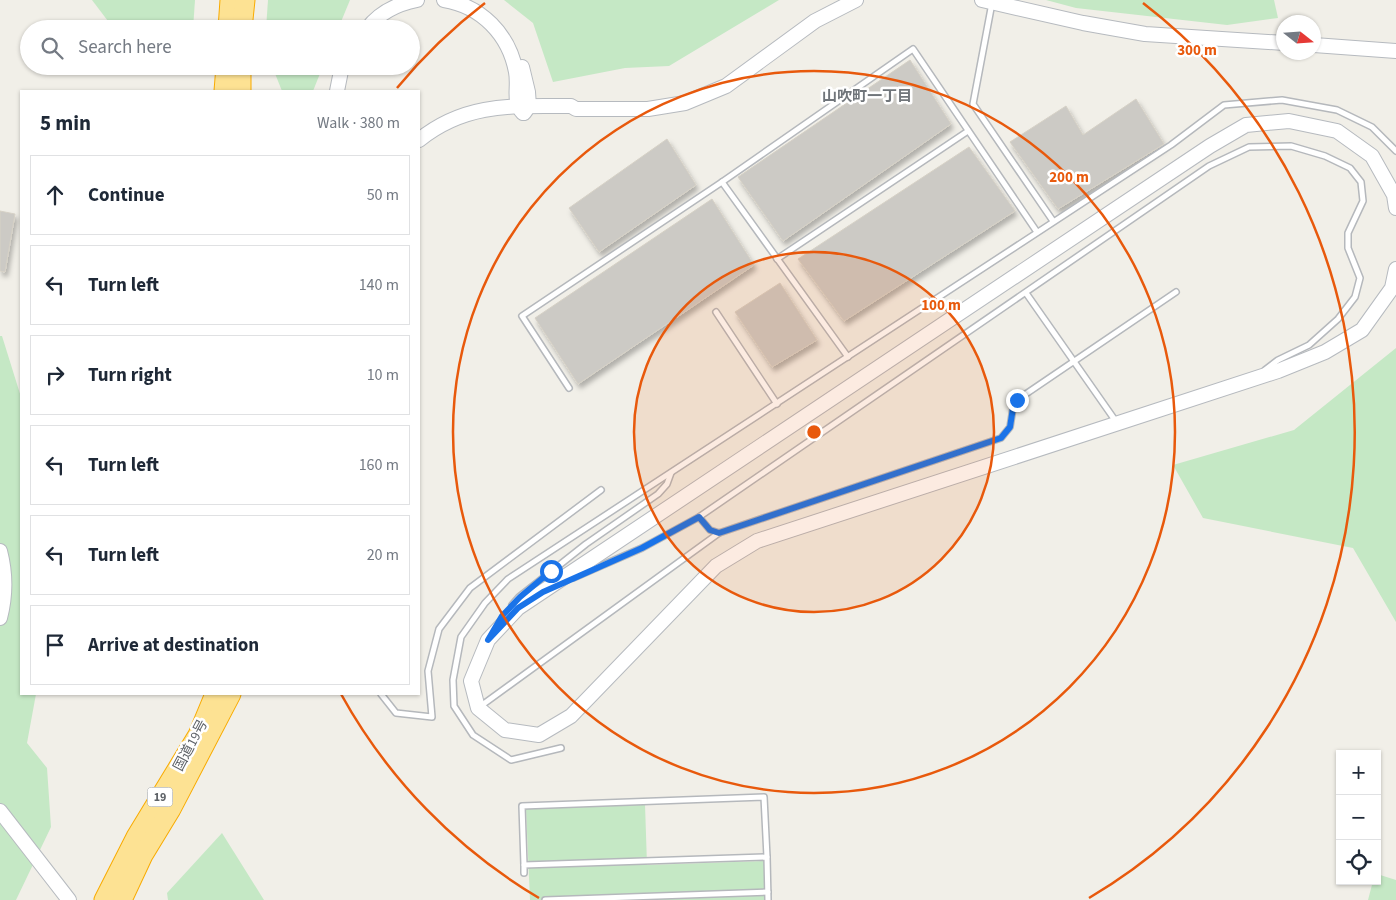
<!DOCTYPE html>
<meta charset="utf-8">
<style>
body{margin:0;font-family:"Source Sans 3","Noto Sans JP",sans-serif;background:#f2f2f3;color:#1f2937}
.controls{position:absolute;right:15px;bottom:15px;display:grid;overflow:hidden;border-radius:0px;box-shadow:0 1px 4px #0004}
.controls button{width:45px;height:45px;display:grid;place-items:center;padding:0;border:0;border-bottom:1px solid #e0e1e3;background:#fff;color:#1f2937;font:25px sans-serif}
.compass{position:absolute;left:1276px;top:15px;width:45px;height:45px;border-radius:50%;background:#fff;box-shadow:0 1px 4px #0004;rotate:107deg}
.stop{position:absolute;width:15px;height:15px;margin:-11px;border:4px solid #1a73e8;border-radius:50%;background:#fff}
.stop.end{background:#1a73e8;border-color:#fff;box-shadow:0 1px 5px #0008}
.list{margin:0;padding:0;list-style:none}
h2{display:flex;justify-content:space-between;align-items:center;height:65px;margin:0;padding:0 20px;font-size:21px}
h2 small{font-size:16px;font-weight:400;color:#747a83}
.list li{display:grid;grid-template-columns:32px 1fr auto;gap:15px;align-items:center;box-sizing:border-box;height:80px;margin:0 10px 10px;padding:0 10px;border:1px solid #e0e1e3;border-radius:0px}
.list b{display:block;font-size:19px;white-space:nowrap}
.list em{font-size:16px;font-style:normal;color:#747a83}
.icon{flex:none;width:28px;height:28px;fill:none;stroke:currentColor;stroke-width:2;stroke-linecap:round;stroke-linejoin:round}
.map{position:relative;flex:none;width:1396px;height:900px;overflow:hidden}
.search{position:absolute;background:#fff;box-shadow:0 1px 4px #0004;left:20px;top:20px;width:400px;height:55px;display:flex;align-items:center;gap:12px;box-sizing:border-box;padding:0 18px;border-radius:28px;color:#747a83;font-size:19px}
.panel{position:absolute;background:#fff;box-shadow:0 1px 4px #0004;left:20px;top:90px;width:400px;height:605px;border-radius:0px}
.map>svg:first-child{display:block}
</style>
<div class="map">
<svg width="1396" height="900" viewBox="0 0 1396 900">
<defs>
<filter id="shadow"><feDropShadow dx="2.5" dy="4.5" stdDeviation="2.5" flood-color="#0004"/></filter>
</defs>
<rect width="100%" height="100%" fill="#f1efe8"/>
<g fill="#c5e8c5">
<path d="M92 0H195L193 29H114Z"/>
<path d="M268 0H350L338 29H266Z"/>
<path d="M504 0H779L669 66 625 68 553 82 533 23Z"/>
<path d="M1046 0H1274L1278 18 1227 25 1076 8Z"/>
<path d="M272 66H323L313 91H282Z"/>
<path d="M0 336H2L21 397V694H36L27 743 47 768 51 827 16 900H0Z"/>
<path d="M1396 348V622L1353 548 1203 518 1173 465 1294 430Z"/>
<path d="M645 804 647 865 764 861V900H530L526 809Z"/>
<path d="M222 833 264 900H168L167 893Z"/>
<path d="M1377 874 1396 880V900H1368L1373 881H1377Z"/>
</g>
<g fill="#cccac5" stroke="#d6d1c6" filter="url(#shadow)">
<path d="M910 60 951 124 783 241 738 177Z"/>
<path d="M1136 99 1164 144 1058 209 1010 142 1066 106 1083 135Z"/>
<path d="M667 139 696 185 599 252 569 208Z"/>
<path d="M969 147 1015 211 844 321 798 259Z"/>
<path d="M712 199 754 265 578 384 535 318Z"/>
<path d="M0 211 15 214 5 272 0 271Z"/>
<path d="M780 283 817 340 772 367 735 312Z"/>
</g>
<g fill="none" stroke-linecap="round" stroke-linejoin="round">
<g stroke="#b5b8bc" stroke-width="8">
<g id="lane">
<path d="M992 3 973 104 1053 221"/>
<path d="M722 182 848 357"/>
<path d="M777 259 968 131"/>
<path d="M1026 293 1117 423"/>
<path d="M716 312 777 404"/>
<path d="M569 388 522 316 722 182 913 49 1037 232"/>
<path d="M699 517 710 530 719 533 1001 438 1010 427 1013 408 1017 400 1176 292"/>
<path d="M573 578 642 548 699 517 1209 166 1249 147 1291 146 1325 156 1350 168 1361 182 1363 201 1348 233V248L1360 278 1355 297 1338 319 1309 345 1278 360 1265 370"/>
<path d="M512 605 519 597 586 544 658 494 667 484 671 473"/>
<path d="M381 694 396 713 432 717 428 671 439 629 470 588 601 490"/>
<path d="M478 708 719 533"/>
<path d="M561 748 511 760 473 735 454 706 453 680 461 637 485 603 508 579 1171 145 1224 105 1282 100 1337 110 1372 127 1396 151"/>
<path d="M524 865 522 806 764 797 767 857"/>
<path d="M524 873V865L767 857 768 900"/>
<path d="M545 900 768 892"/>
</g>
</g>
<g stroke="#b6babf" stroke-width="16">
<g id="secondary">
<path d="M444 0C481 6 509 34 516 72 519 87 512 102 523 113"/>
<path d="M982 0 1083 23 1145 34 1284 43"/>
<path d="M367 29C379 13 397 4 417 0"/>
<path d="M1314 45 1396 51"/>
<path d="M522 67 528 92 529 106 524 113"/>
<path d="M337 91 342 66"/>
<path d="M419 140C466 102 514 106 571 106L576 109H648L685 103 726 86 815 21 856 0"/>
<path d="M1396 208 1394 195 1372 156 1337 131 1289 121 1246 125 1210 146 518 608 488 640 471 681 478 708 505 730 539 735 571 716 716 566 757 541 1278 371 1325 352 1362 330 1392 288 1396 269"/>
<path d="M0 551C6 574 6 595 0 618"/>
<path d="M0 811 69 900"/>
</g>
</g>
<g stroke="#f9ab00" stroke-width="21">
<g id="highway">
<path d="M228 29 230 0"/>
<path d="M242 29 245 0"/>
<path d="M241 66V91"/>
<path d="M224 91 226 66"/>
<path d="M104 900 136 837 198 735 215 694"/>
<path d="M122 900 143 855 171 809 231 694"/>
</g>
</g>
<use href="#lane" stroke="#fff" stroke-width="5"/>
<use href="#secondary" stroke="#fff" stroke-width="14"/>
<use href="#highway" stroke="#fde293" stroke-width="19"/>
</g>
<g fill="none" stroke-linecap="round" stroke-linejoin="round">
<path stroke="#1a73e8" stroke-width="6" d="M551 571 520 597 502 616 488 640 518 608 543 592 642 548 699 517 710 530 719 533 1001 438 1010 427 1013 408 1017 400"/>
</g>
<circle cx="814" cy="432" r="180" fill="#e8590c" fill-opacity=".12"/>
<g fill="none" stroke="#e8590c" stroke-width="2.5">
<circle cx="814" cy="432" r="180"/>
<circle cx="814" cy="432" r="361"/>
<path d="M539 898A541 541 0 0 1 341 694M397 88A541 541 0 0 1 485 3M1143 3A541 541 0 0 1 1089 898"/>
</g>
<g text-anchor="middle" stroke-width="5" stroke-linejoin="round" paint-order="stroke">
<rect fill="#fff" stroke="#8f9295" stroke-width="1" x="147.5" y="787.5" width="25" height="19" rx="4"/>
<g font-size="12" font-weight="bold" fill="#5f6368">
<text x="160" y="801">19</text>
</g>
<g font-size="14" fill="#5f6368" stroke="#fff">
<text transform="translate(190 745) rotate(-62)" y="5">国道19号</text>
</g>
<g font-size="15" font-weight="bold" fill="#70757a" stroke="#fff">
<text x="867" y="101">山吹町一丁目</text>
</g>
</g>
<circle cx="814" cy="432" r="8" fill="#e8590c" stroke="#fff" stroke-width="2.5"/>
<g font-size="15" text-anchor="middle" font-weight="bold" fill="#e8590c" stroke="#fff" stroke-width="5" stroke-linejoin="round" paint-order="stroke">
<text x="1197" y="55">300 m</text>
<text x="1069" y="182">200 m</text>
<text x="941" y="310">100 m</text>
</g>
</svg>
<div class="controls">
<button>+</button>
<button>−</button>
<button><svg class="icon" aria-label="locate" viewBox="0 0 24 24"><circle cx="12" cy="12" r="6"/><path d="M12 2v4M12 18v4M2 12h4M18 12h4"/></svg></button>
</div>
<svg class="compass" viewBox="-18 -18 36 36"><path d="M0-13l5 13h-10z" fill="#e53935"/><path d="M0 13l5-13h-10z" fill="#747a83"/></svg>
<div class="stop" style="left:551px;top:571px"></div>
<div class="stop end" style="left:1017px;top:400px"></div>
<div class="search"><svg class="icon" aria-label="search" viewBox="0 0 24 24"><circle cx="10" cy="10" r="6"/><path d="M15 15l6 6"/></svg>Search here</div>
<section class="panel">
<h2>5 min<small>Walk · 380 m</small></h2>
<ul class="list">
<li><svg class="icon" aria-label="ahead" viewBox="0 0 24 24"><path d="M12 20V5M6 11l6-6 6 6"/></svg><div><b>Continue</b></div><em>50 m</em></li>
<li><svg class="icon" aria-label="left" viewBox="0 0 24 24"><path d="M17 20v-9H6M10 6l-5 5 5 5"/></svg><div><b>Turn left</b></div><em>140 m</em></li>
<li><svg class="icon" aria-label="right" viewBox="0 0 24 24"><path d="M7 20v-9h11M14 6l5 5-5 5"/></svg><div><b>Turn right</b></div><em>10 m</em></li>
<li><svg class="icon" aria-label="left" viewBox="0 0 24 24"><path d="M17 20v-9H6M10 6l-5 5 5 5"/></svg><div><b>Turn left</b></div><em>160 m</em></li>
<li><svg class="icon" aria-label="left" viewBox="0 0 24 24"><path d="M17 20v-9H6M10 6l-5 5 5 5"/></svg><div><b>Turn left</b></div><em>20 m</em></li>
<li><svg class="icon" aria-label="arrive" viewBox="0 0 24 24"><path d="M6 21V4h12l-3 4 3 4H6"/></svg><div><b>Arrive at destination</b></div></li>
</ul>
</section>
</div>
